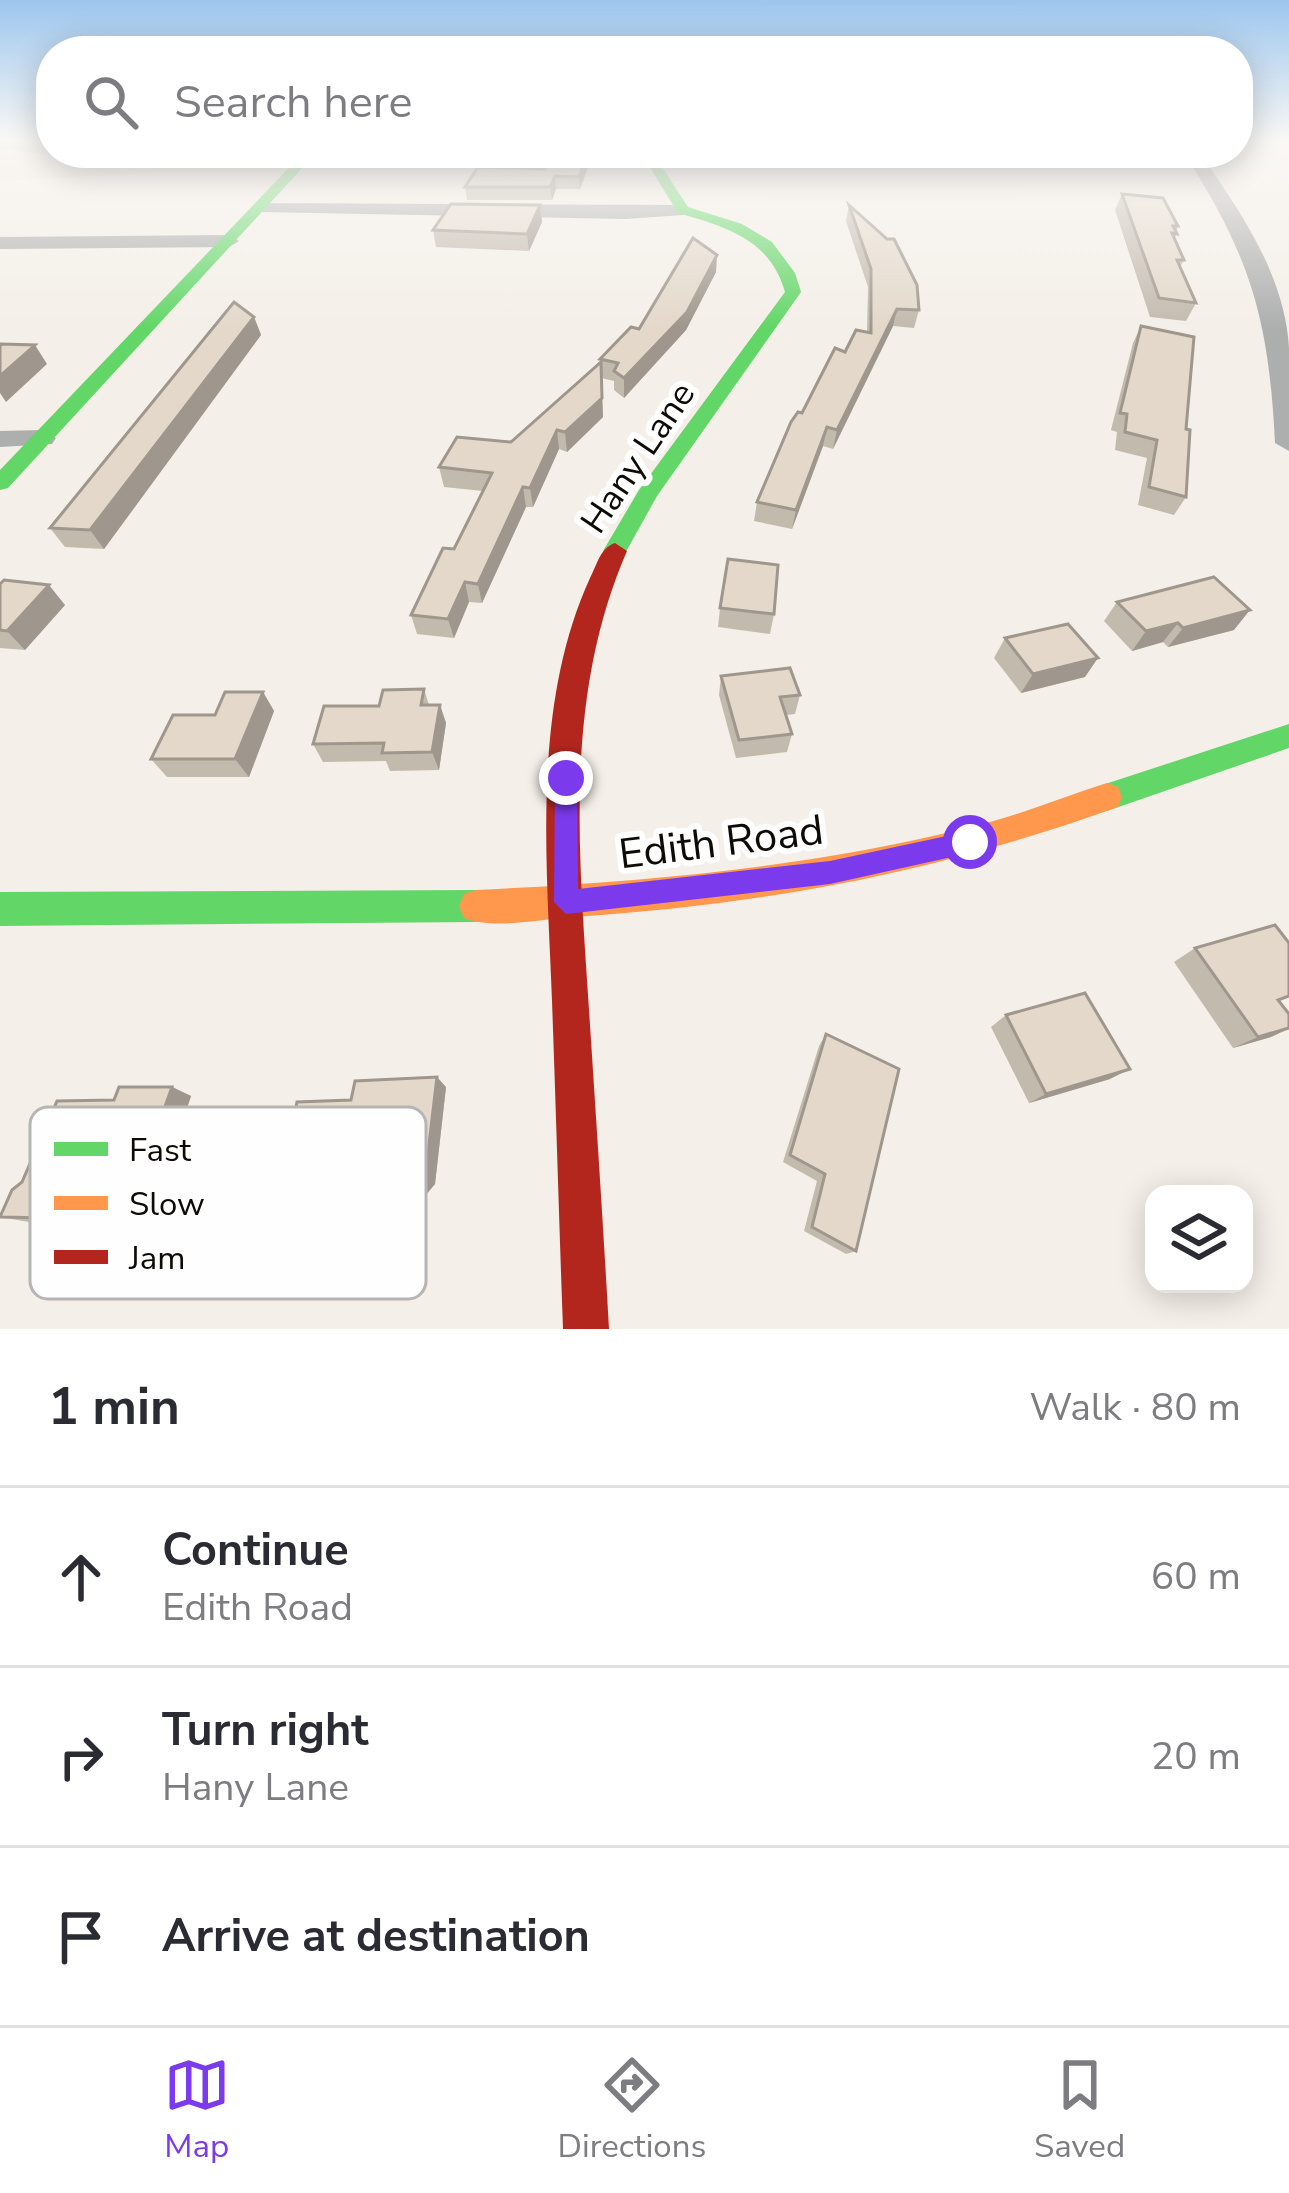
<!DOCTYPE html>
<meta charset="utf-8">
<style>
body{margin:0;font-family:"Nunito Sans",sans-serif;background:#f2f2f3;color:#2b2b33}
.controls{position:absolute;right:36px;bottom:36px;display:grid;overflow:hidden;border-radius:24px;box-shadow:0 6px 30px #0003}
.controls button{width:108px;height:108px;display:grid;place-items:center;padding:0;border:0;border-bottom:3px solid #e1e1e2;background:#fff;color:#2b2b33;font:60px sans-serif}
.stop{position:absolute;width:36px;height:36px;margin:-27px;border:9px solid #7c3aed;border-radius:50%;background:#fff}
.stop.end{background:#7c3aed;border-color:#fff;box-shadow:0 3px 12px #0008}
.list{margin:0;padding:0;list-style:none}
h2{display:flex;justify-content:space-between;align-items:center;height:156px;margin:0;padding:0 48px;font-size:51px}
h2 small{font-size:39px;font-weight:400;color:#7c7c81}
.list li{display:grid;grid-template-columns:78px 1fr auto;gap:36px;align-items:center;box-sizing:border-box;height:180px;padding:0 48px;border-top:3px solid #e1e1e2}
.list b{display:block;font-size:45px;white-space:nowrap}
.list p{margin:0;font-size:39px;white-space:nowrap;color:#7c7c81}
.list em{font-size:39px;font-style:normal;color:#7c7c81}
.icon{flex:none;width:66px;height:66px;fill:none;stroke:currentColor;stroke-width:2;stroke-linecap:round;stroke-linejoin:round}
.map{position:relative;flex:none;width:1289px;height:1329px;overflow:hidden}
.search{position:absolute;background:#fff;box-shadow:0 6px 30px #0003;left:36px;right:36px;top:36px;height:132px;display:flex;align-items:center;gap:30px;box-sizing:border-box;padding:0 42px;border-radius:48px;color:#7c7c81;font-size:45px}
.sheet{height:696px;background:#fff}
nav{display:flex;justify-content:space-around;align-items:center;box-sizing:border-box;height:168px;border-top:3px solid #e1e1e2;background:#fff;font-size:33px;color:#7c7c81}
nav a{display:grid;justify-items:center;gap:6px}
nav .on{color:#7c3aed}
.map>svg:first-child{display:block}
</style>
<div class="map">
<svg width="1289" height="1329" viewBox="0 0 1289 1329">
<rect width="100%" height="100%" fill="#f4efe8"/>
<path fill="#eee4d7" d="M0 142 51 153H294L276 172 186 171 0 181Z"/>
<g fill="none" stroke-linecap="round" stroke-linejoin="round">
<g fill="#adaeae" fill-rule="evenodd">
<path d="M1184 153H1200C1240 211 1285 275 1289 348 1289 382 1289 417 1289 451L1275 443C1269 320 1251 257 1184 153Z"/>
<path d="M255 203 683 205 692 210 683 215 626 219 261 212 255 211Z"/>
<path d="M0 237 229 235 239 241 229 247 0 249Z"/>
<path d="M42 430 56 438 52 444 0 447V431Z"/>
</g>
<g fill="#63d668" fill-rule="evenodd">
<path d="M303 153H316L8 488 0 490V470Z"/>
<path d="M641 153H653L688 207 742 224 772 242 795 273 801 292 657 496 623 557 615 559 603 551 639 490 785 292C770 239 726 227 678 213Z"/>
<path d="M1289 724V748L1107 811 1096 807 1092 797 1096 787Z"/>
<path d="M476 890 488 894 493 906 488 918 476 922 0 926V892Z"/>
</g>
<path fill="#ff974d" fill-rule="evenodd" d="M1107 783 1118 787 1122 797 1118 807C934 873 768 904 573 917 540 919 494 930 464 918L459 906 464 894 476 890C641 882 806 868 967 828 1015 817 1060 798 1107 783Z"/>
<path fill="#b3261e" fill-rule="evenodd" d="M615 543 627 551C563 698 579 854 589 1010 596 1116 603 1223 609 1329H563C559 1220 556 1110 552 1001 547 863 531 707 590 578 597 565 600 548 615 543Z"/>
</g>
<g fill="#c3baae">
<path d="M0 142H51V153H107L88 161 0 148Z"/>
<path d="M593 153 580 189H556L552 200H467L465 187 545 169Z"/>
<path d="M1122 194 1178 226 1175 239 1184 260 1180 267 1196 303 1186 321 1150 317 1115 210Z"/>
<path d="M540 205 542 222 529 251 436 247 433 230Z"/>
<path d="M849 205 919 310 914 328 893 326 833 449 823 446 792 529 754 521 757 502 802 413 867 332 868 287 846 221Z"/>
<path d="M716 272 686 330 624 398 614 390V381L601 378 603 417 567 452 559 449 533 507H526L482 603 469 602 454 638 417 634 411 615 454 549 483 491 444 487 439 467 511 442 600 363V359Z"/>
<path d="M254 317 261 335 104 549 65 547 50 528Z"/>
<path d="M1141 326 1186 429V497L1174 515 1138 505 1147 458 1115 450 1117 432 1111 430 1133 343Z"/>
<path d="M0 584 65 605 25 650 0 648Z"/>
<path d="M1117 602 1234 630 1168 647 1163 642 1132 651 1104 621Z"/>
<path d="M720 608 774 614 770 634 718 627Z"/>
<path d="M1005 638 1085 677 1021 693 994 658Z"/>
<path d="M721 676 800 695 795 714 786 715 792 734 787 752 736 758 719 695Z"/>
<path d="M424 689 429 705H440L446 723 439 770 390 771 386 761 323 762 313 744 379 706Z"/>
<path d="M263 692 274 711 249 777H167L151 759 215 715Z"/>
<path d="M1195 948 1281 1003 1289 1014V1029L1271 1037 1233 1048 1174 962Z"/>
<path d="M1006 1015 1110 1079 1029 1103 991 1027Z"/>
<path d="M826 1034 856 1251 846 1254 804 1231 817 1181 783 1162 819 1046Z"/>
<path d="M172 1087 191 1096 159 1193H87L76 1222H29L0 1217 22 1182 114 1100Z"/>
<path d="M446 1087 435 1184 424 1197 374 1200 361 1194 359 1190 295 1194 279 1188 351 1100Z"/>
</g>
<g fill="#9f978d">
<path d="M84 153H107L88 161Z"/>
<path d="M588 153H593L580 189 579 177Z"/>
<path d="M555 176 556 189 552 200 550 187Z"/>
<path d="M540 205 542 222 529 251 527 234Z"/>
<path d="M717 255 716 272 686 330 624 398V378Z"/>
<path d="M897 309 893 326 833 449 837 430Z"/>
<path d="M254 317 261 335 104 549 90 530Z"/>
<path d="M35 345 47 364 6 402 0 393V376Z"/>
<path d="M601 362 603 417 567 452 565 432Z"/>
<path d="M827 427 823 446 792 529 796 510Z"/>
<path d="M557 430 559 449 533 507 530 488Z"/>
<path d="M523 487 526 507 482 603 478 584Z"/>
<path d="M465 582 469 602 454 638 448 619Z"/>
<path d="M49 585 65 605 25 650 7 631Z"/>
<path d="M1250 610 1234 630 1168 647 1183 628Z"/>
<path d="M1178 623 1163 642 1132 651 1146 631Z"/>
<path d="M1098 658 1085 677 1021 693 1033 674Z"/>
<path d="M263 692 274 711 249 777 235 759Z"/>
<path d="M440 705 446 723 439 770 432 752Z"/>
<path d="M1289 1028 1271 1037 1233 1048 1258 1037Z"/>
<path d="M1130 1069 1110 1079 1029 1103 1046 1094Z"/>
<path d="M437 1077 446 1087 435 1184 424 1197 414 1191Z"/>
<path d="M172 1087 191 1096 159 1193 136 1187Z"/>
<path d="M61 1187 87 1193 76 1222 49 1218Z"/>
</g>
<g fill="#e3d8ca" stroke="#9f978d" stroke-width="3">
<path d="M551 153H588L579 177 555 176 550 187H465L478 167 545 169Z"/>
<path d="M1122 194 1163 198 1178 226H1173L1177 234 1172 233 1184 260H1177L1196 303 1159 298Z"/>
<path d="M451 204 540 205 527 234 433 230Z"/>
<path d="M849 205 887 239H894L917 285 919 310 897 309 837 430 827 427 796 510 757 502 791 422 798 412 802 413 835 348 845 352 856 330 871 333V269Z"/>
<path d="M693 238 717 255 687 312 624 378 614 371 618 363 600 359 631 327 639 329Z"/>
<path d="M234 302 254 317 90 530 50 528Z"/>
<path d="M1141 326 1194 337 1186 429 1190 430 1186 497 1149 487 1157 440 1125 432 1127 414 1120 413Z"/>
<path d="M0 344 35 345 0 376Z"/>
<path d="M601 362 602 398 565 432 557 430 530 488 523 487 478 584 465 582 448 619 411 615 443 548 454 549 492 473 439 467 457 437 511 442Z"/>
<path d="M728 559 778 565 774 614 720 608Z"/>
<path d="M1214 577 1250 610 1183 628 1178 623 1146 631 1117 602Z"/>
<path d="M4 580 49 585 7 631 0 630V584Z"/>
<path d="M1068 624 1098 658 1033 674 1005 638Z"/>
<path d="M790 668 800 695 780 697 792 734 739 740 721 676Z"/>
<path d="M424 689 421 705H440L432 752 382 753 384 743 313 744 324 706H379L383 690Z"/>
<path d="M225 692H263L235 759H151L173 715H215Z"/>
<path d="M1275 925 1289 943V996L1278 1000 1289 1014V1028L1258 1037 1195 948Z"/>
<path d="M1085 993 1130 1069 1046 1094 1006 1015Z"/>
<path d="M826 1034 899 1069 856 1251 812 1227 825 1174 790 1155Z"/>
<path d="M437 1077 425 1178 414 1191 361 1194 357 1184 279 1188 297 1102 351 1100 355 1081Z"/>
<path d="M119 1087H172L136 1187H61L49 1218 0 1217 12 1190 22 1182 57 1101 114 1100Z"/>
</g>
<linearGradient id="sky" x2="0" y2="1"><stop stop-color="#9dc6ee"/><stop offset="0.43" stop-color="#faf8f5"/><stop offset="1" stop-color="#faf8f5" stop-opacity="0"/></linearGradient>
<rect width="1289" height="328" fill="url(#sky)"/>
<path fill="#7c3aed" d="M566 769 577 778 578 889 830 861 970 831 982 842 970 853 830 884 566 914 554 902 555 778Z"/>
<g text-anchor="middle" stroke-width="12" stroke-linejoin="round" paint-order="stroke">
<g font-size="36" fill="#0e0b07" stroke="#fefefe">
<text transform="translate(637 457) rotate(-56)" y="13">Hany Lane</text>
</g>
<g font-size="42" fill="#0e0b07" stroke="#fefefe">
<text transform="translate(721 841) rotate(-7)" y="15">Edith Road</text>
</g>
</g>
<rect x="30" y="1107" width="396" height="192" rx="18" fill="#fefefe" stroke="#b6b5b4" stroke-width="3"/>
<rect x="54" y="1142" width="54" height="14" fill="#63d668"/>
<rect x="54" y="1196" width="54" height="14" fill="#ff974d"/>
<rect x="54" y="1250" width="54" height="14" fill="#b3261e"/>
<g font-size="33" fill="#0e0b07">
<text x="129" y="1161">Fast</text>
<text x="129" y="1215">Slow</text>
<text x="129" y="1269">Jam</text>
</g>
</svg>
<div class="controls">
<button><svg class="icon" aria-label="layers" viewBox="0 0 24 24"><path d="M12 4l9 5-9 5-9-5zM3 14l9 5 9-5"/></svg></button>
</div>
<div class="stop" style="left:970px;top:842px"></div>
<div class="stop end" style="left:566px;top:778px"></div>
<div class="search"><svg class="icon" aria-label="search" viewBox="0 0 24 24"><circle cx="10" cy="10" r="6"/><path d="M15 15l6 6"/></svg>Search here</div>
</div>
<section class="sheet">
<h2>1 min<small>Walk · 80 m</small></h2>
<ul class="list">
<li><svg class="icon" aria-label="ahead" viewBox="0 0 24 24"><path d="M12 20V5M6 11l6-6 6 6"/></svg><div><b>Continue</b><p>Edith Road</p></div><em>60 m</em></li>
<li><svg class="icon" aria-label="right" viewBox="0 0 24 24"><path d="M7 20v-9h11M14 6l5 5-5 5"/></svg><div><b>Turn right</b><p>Hany Lane</p></div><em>20 m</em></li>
<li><svg class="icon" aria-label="arrive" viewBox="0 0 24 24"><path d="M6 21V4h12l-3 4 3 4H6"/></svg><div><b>Arrive at destination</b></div></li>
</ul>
</section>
<nav>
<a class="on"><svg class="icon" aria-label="map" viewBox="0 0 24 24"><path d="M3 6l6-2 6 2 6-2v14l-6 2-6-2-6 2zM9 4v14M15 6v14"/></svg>Map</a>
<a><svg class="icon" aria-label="directions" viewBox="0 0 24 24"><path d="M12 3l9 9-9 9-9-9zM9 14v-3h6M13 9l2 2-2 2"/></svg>Directions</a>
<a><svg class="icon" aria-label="saved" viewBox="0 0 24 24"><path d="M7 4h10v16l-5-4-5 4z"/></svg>Saved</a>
</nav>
